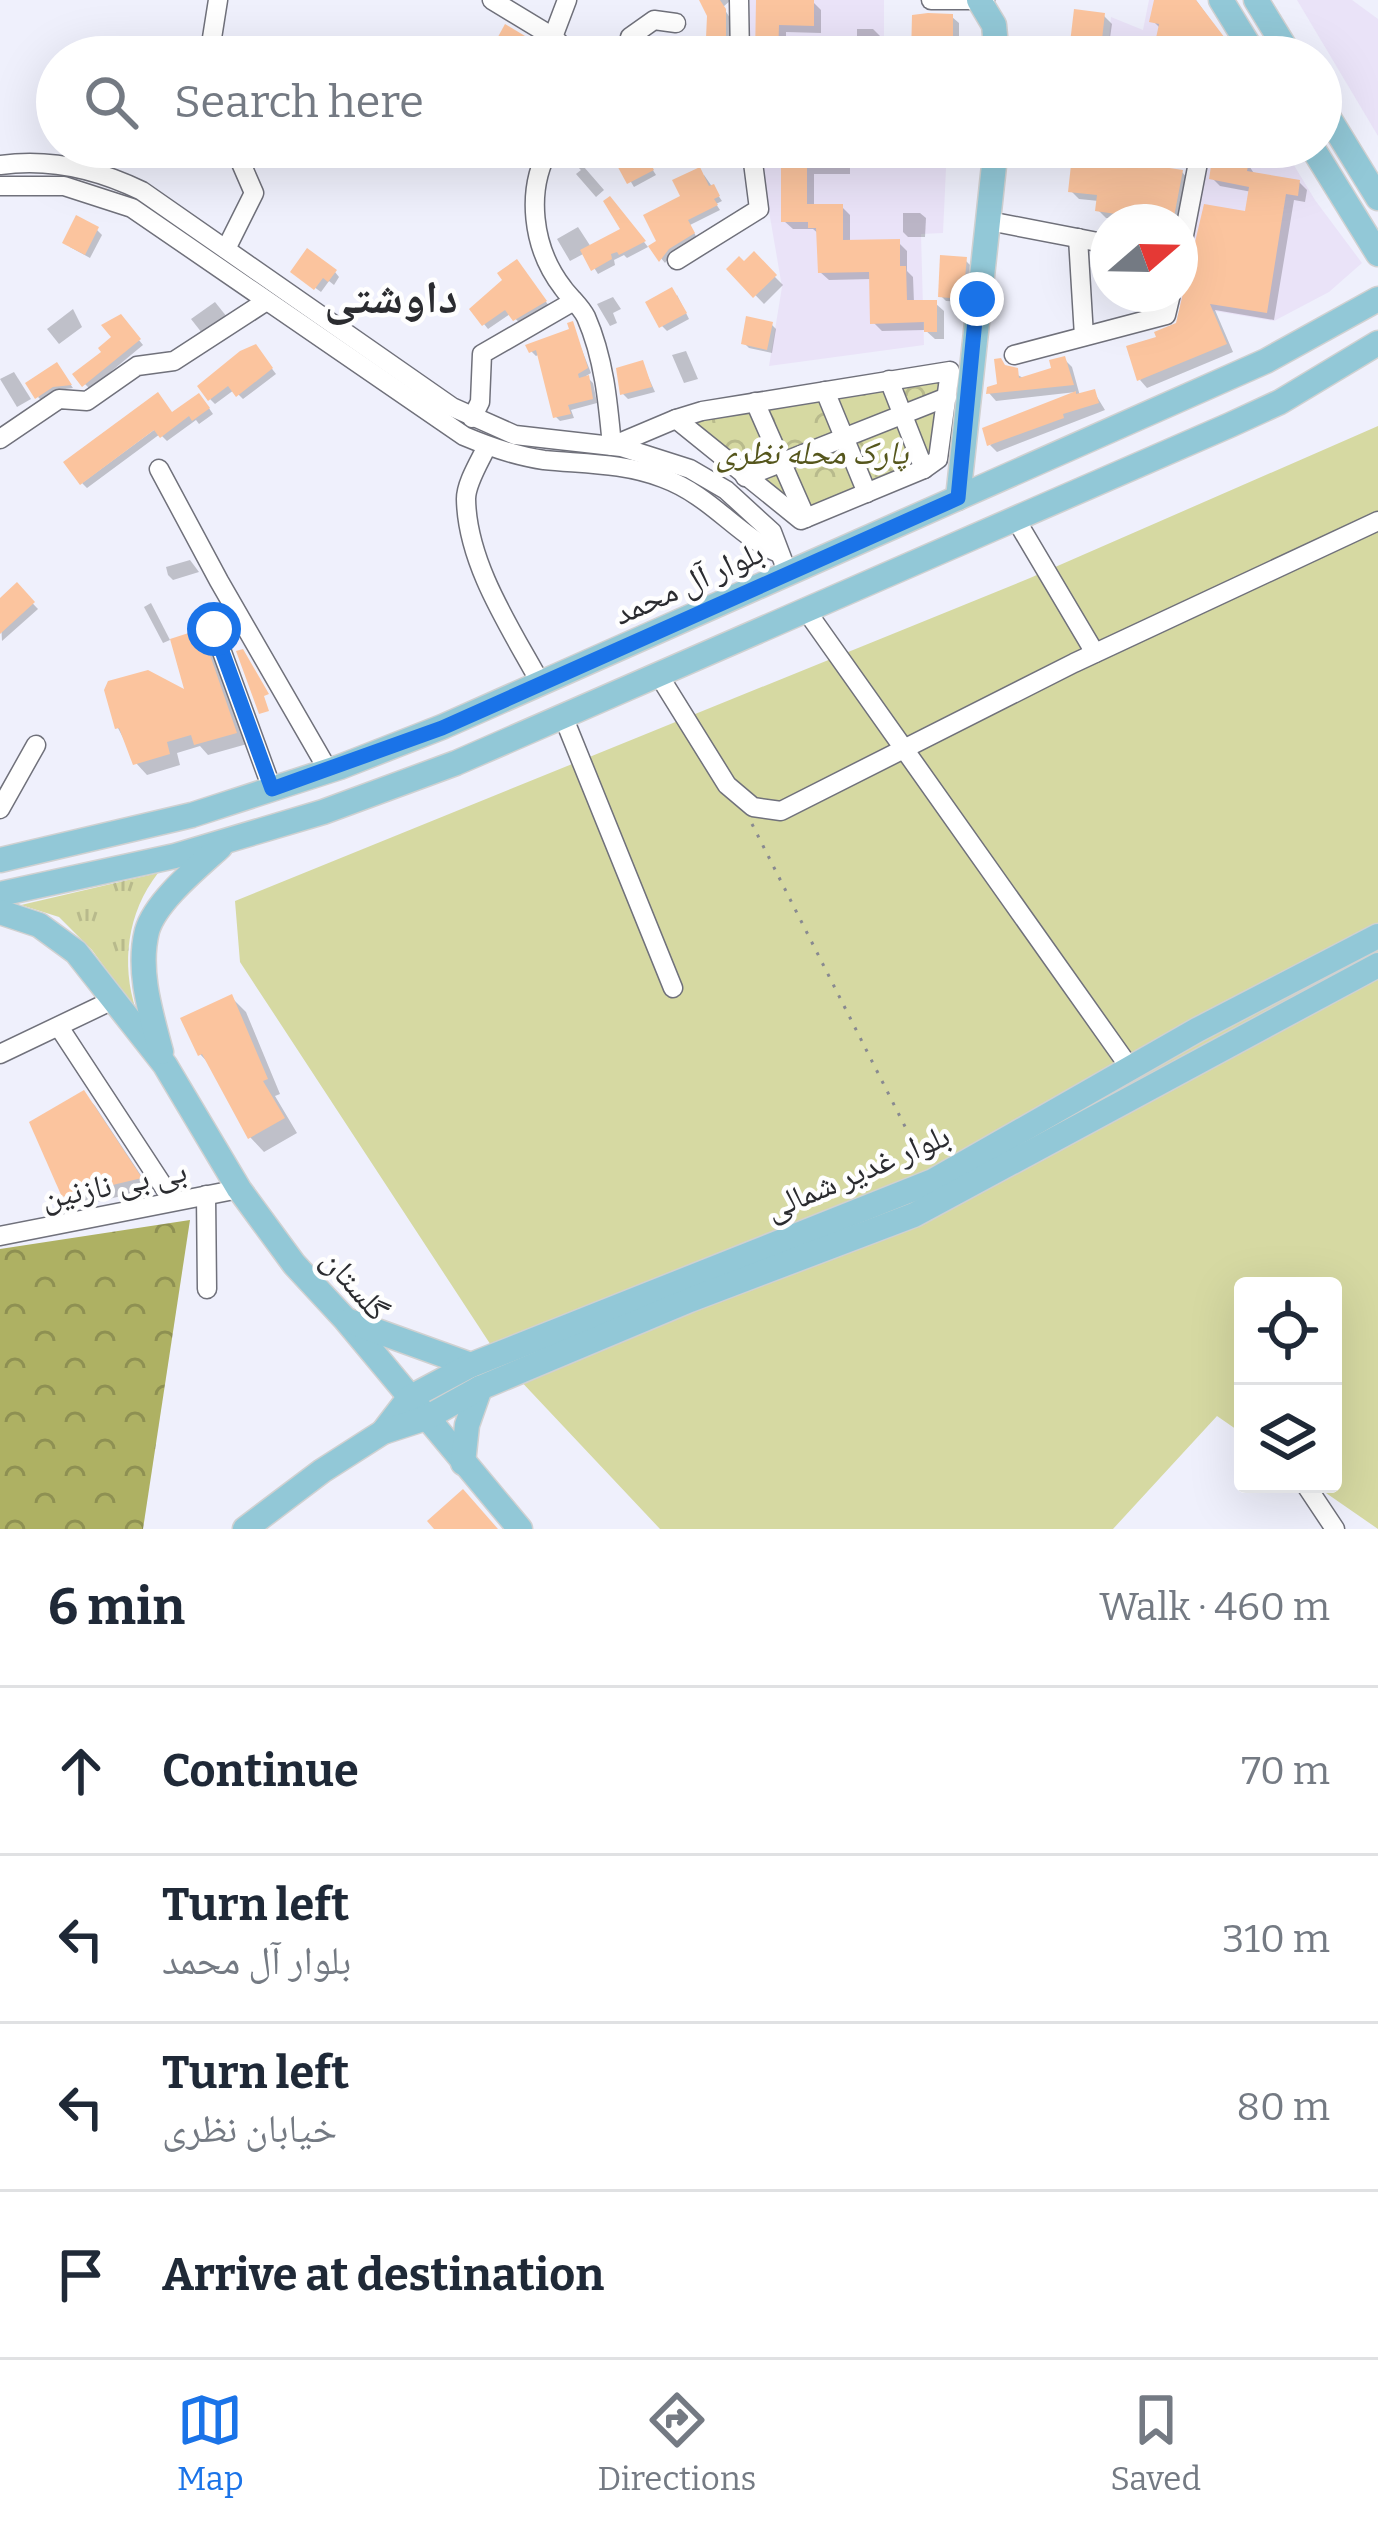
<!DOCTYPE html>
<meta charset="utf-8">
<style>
body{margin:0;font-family:Bitter,"Noto Naskh Arabic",serif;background:#f2f2f3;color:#1f2937}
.controls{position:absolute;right:36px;bottom:36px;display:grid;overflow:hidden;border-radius:12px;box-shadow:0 12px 48px #0002}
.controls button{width:108px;height:108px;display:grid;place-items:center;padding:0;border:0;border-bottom:3px solid #e0e1e3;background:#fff;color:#1f2937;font:60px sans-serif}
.compass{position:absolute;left:1090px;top:204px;width:108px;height:108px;border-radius:50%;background:#fff;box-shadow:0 12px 48px #0002;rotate:70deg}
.stop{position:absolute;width:36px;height:36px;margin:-27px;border:9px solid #1a73e8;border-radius:50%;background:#fff}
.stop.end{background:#1a73e8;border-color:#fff;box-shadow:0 3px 12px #0008}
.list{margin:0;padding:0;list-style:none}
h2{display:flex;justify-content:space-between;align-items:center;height:156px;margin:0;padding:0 48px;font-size:51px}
h2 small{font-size:39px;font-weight:400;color:#747a83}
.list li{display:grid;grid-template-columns:78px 1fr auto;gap:36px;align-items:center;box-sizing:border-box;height:168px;padding:0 48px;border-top:3px solid #e0e1e3}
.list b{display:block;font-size:45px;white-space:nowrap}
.list p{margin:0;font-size:39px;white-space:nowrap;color:#747a83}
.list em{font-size:39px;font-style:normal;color:#747a83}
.icon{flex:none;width:66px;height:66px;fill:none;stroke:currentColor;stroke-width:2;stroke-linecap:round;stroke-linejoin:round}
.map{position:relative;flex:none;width:1378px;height:1529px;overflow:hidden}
.search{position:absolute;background:#fff;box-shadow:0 12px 48px #0002;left:36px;right:36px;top:36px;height:132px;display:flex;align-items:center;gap:30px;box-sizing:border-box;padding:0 42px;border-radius:66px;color:#747a83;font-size:45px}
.sheet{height:828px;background:#fff}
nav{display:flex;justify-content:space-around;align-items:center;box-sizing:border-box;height:168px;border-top:3px solid #e0e1e3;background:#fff;font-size:33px;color:#747a83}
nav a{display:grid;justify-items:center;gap:6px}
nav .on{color:#1a73e8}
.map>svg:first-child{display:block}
</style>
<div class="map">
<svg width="1378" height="1529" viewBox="0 0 1378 1529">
<defs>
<pattern id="grass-tufts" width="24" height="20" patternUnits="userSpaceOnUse" patternTransform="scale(3)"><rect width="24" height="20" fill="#d6d9a2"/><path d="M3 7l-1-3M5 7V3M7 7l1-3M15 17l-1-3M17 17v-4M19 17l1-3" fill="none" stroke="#b8ba8c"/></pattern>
<pattern id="forest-crowns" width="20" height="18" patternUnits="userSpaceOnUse" patternTransform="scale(3)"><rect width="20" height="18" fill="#aeb163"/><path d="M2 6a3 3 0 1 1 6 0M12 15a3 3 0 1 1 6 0" fill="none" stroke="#8e9052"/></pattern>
<pattern id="park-crowns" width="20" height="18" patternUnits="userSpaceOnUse" patternTransform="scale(3)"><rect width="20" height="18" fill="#d6d9a2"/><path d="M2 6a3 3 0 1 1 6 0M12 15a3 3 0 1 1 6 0" fill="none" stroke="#b8ba8c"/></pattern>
</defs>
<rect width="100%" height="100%" fill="#eff0fc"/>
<g fill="#eae3f8">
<rect x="750" y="0" width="134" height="57"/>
<path d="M1149 0H1192L1212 57H1107L1111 17 1143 30Z"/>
<path d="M1297 0H1352L1378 19V136Z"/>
<path d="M758 147H947L943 233 921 234 924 345 769 366 782 287Z"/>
<path d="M1209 147H1283L1315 200 1362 263 1329 292 1274 321 1179 305Z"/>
</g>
<path fill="url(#grass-tufts)" d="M158 873C127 913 121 964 136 1010L92 950 59 917 21 905Z"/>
<path fill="url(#forest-crowns)" d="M190 1220 143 1529H0V1249Z"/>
<path fill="url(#park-crowns)" d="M955 366 942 460 801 526 662 418Z"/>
<path fill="#d6d9a2" d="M1378 426V1529L1313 1484H1333V1286H1243V1434L1217 1416 1113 1529H660L500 1359 240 962 235 901 1030 578Z"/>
<g fill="#0003">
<path d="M703 0H731L723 7 730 18 731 43H715L709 37 707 6Z"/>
<path d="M1157 0H1196L1231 48 1227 47 1225 57H1155L1161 29 1153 21Z"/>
<path d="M759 1 813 2 821 10V33L786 32V57H758Z"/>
<path d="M1104 16 1112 24 1108 52 1113 57H1064Z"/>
<path d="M952 17 959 23V45H939V57H914Z"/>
<path d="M857 29H873L882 38V57H857Z"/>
<path d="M571 147H588L595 154 584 167 604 190 596 197 576 174 581 170 565 155Z"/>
<path d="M610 147 640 150 656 175 634 187Z"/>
<path d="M810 147H843L850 154V174H814V207H842L850 215V243L898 242 907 251V271L913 277 914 303H935L944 311V339H935L925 330 882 331 873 322 872 279 829 280 820 272V235L813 229H793L784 221Z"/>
<path d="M966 147H988L983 162H971L966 157Z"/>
<path d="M1076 147H1117L1123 154 1122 164 1182 172 1189 180 1180 222 1106 218 1098 210 1099 201 1079 199 1071 191Z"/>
<path d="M1217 147H1243L1240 162 1248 164 1255 175 1299 182 1307 190 1305 202 1294 200 1274 320 1215 310 1233 352 1147 388 1140 380 1160 338 1179 326 1248 215 1252 192 1220 186 1212 178Z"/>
<path d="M704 175 722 201 716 204 720 210 690 225 697 238 673 253 665 263 652 247 660 242 684 197Z"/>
<path d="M615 205 648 247 627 258 624 255 614 260 615 265 598 274 585 253 570 261 557 239 578 227 591 247 625 230Z"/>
<path d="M903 213H920L926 218 925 237H908L903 232Z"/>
<path d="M97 230 102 235 90 258 70 247Z"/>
<path d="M754 256 783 285 764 304 730 269 744 265Z"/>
<path d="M965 260 970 265 967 302 946 301 941 296Z"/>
<path d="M521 267 549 306 520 323 510 314 488 329 484 324 506 281Z"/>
<path d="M335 272 339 277 334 285 329 281 321 292 299 276Z"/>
<path d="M677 295 689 319 667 331 662 326Z"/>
<path d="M613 297 621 309 613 313 617 323 610 326 597 304Z"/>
<path d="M215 302 227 317 202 333 191 319Z"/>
<path d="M73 309 82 327 59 344 47 329Z"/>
<path d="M121 318 143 345 90 389 76 375 105 352Z"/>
<path d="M771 324 776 329 772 353 749 348 744 343Z"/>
<path d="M572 325 591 373 586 376 593 383 597 403 571 410 574 418 560 421 556 417 540 354 536 356 531 351 573 331Z"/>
<path d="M686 351 698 379 684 383 672 355Z"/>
<path d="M260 353 276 374 243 399 234 390 215 404 210 399Z"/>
<path d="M1064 359 1072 367 1080 396 1094 392 1105 410 997 452 990 445 1076 392 996 401 989 393 1000 386 1007 369 1025 379 1055 370Z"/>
<path d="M642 363 655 392 628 399 623 394Z"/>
<path d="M60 370 73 388 58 390 42 401 38 397Z"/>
<path d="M14 372 31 399 17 407 0 379Z"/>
<path d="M204 401 213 414 199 424 196 420 167 441 160 434 87 488 82 483 173 416Z"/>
<path d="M190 560 199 572 173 580 168 575 166 567Z"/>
<path d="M17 587 38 609 2 641 0 602Z"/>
<path d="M151 603 170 640 163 643 144 607Z"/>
<path d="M200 633 212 645 247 744 208 755 200 746 177 753 180 765 147 775 136 763 118 728 189 695Z"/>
<path d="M232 998 246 1012 280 1094 275 1096 297 1133 264 1152 250 1137 211 1066 200 1054Z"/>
<path d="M84 1094 95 1106 150 1189 76 1207 64 1195Z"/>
</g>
<g fill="#fbc49e">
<path d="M699 0H720L726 9V39L706 38 707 16Z"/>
<path d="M756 0H814V26L779 25 778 57H755Z"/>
<path d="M1154 0H1196L1228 42 1220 41 1217 57H1152L1159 24 1149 22Z"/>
<path d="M1074 9 1105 13 1100 57H1061L1062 42 1070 43Z"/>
<path d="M928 13 953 14V40L934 39 933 57H911L912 15Z"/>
<path d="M505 24 545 48 554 57H487Z"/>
<path d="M607 147H641L654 170 627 184Z"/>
<path d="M807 147H843V167H807V204H843V240L900 239V266H906L907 300H937V332H924V322L870 324 869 272 818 273 816 228H808V222H781V151H807Z"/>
<path d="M1073 147H1116L1115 160 1183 170 1173 222 1095 211 1097 195 1068 192Z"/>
<path d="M1214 147H1235L1233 157 1249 161 1247 171 1300 180 1298 196 1286 194 1267 313 1210 304 1227 344 1137 381 1126 346 1156 337 1154 332 1176 323 1204 204 1245 211 1249 187 1209 179Z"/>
<path d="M700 167 709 186 714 184 720 196 714 199 718 205 688 220 695 233 669 249 659 262 648 246 656 241 643 215 680 196 672 180Z"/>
<path d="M610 196 646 241 619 255 617 252 611 254 612 259 591 271 580 250 620 229 603 201Z"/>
<path d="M76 215 99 227 85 255 62 243Z"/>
<path d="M307 248 337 270 328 282 323 278 314 290 290 272Z"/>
<path d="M754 251 777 275 753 298 726 269 739 256 744 261Z"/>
<path d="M940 255 967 257 963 299 938 297Z"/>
<path d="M517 259 547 301 513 321 505 310 482 326 469 309 502 280 497 273Z"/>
<path d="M672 287 687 313 659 328 645 302Z"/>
<path d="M121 314 141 339 82 387 72 374 101 352 98 348 111 337 101 325Z"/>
<path d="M746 316 773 322 767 350 741 344Z"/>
<path d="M573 321 588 368 578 374 579 378 589 375 593 399 568 405 571 414 553 418 536 350 529 353 525 345 569 329 567 323Z"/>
<path d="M256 344 273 368 236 397 228 386 208 401 197 386 240 351Z"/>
<path d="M1065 356 1074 385 986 394 987 387 997 384 994 359 1001 358 1005 365 1018 368 1019 378 1051 368 1049 360Z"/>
<path d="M643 360 652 387 620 395 616 368Z"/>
<path d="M57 362 72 385 53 387 35 399 25 383Z"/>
<path d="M1095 389 1099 403 1063 414 1064 418 987 446 982 428 1076 391V394Z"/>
<path d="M158 392 172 412 199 393 210 408 192 421 189 416 160 438 154 430 80 485 63 462Z"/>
<path d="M17 582 35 602 0 634V598Z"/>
<path d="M201 629 237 733 194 745 191 735 167 742 170 754 133 765 119 728 115 729 104 690 108 681 148 670 184 689 170 639Z"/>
<path d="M243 649 269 694 264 696 269 711 259 714 236 651Z"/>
<path d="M232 994 268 1079 263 1081 285 1118 248 1139 202 1054 198 1056 180 1018Z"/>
<path d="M84 1090 142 1178 62 1197 29 1122Z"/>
<path d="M463 1489 498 1529H434L427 1521Z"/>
</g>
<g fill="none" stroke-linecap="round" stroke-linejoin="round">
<g stroke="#70717b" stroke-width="21">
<g id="minor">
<path d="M492 0 553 37 574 57"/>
<path d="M739 0 740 57"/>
<path d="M931 0H985"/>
<path d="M553 37 567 0"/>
<path d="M209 57 218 0"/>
<path d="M627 57 630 37 654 20 676 23"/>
<path d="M550 147C525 190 532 248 563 288 570 298 580 305 586 317 604 358 608 402 612 446L676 419"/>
<path d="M0 165C50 158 97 169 142 191L452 407 515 435 621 447 690 469 726 490 772 532 788 574"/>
<path d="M0 186H64L132 208 464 436C490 447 516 456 544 460 585 464 624 463 663 478 712 496 738 537 779 553"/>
<path d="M989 221 1108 244"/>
<path d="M1078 238 1084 336"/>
<path d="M226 249 254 193 234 147"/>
<path d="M1180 256 1201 147"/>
<path d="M677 260 759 209 751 147"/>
<path d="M1014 355 1166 315 1171 294"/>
<path d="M950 371 938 459 924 469 801 520 676 419 702 411Z"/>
<path d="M889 380 924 469"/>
<path d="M825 391 867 493"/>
<path d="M755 402 806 518"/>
<path d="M472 418 480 402 482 354 574 301"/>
<path d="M0 439 59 399 87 401 137 366 174 361 265 302"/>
<path d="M487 446C480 461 466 483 466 499 467 564 511 629 541 684"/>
<path d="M159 469 219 581 328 770"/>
<path d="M745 477 947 397"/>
<path d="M1015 518 1095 653"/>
<path d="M805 609 1130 1068"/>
<path d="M214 630 272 789"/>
<path d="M658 674 727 785 753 807 781 811 1074 663 1378 521"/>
<path d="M563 716 673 988"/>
<path d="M0 809 36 745"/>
<path d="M59 1027 173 1201"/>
<path d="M0 1054 115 999"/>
<path d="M206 1195 207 1289"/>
<path d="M0 1236 239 1189"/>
<path d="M1305 1484 1335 1529"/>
</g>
</g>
<g stroke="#d0d1d1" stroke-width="27">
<g id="major">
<path d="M979 0 994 25 997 57"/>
<path d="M1221 0 1256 57"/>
<path d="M1256 0 1291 57"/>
<path d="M1321 105 1378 198"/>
<path d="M1312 147 1378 254"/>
<path d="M958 498 996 147"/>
<path d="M0 860 192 815 340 767 442 727 1266 361 1378 299"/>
<path d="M0 894 175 856 323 812 456 763 1230 425 1280 402 1378 343"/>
<path d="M0 912 39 925 76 952 165 1065 239 1189 294 1264 345 1319 520 1529"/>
<path d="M161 1052C151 1014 137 971 147 931 155 902 198 867 220 847"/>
<path d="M349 1321 471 1365"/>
<path d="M383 1432 409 1398 471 1365 933 1181 1197 1030 1378 936"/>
<path d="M463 1463 467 1425 480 1388"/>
<path d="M245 1529 322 1471 383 1432 426 1418 480 1388 690 1300 914 1215 1378 965"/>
</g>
</g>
<path stroke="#888990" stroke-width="3" stroke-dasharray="3 9" stroke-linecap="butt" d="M752 824 924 1164"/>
<use href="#minor" stroke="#fff" stroke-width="18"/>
<use href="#major" stroke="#92c8d7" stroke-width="24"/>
</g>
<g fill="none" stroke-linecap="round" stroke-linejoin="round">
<path stroke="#1a73e8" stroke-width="15" d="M214 629 272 789 442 728 958 498 977 299"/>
</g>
<g text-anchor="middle" stroke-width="9" stroke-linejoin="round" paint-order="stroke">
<g font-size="33" font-style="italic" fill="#55561c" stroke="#fefefe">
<text x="812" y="464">پارک محله نظری</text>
</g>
<g font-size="33" fill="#2b2c30" stroke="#fefefe">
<text transform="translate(688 582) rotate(-24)" y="12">بلوار آل محمد</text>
<text transform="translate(857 1171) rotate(-23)" y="12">بلوار غدیر شمالی</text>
<text transform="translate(114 1183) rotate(-11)" y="12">بی بی نازنین</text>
<text transform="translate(356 1284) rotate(49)" y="12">گلستان</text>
</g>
<g font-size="45" font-weight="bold" fill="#2b2c30" stroke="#fefefe">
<text x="391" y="313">داوشتی</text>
</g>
</g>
</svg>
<div class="controls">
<button><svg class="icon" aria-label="locate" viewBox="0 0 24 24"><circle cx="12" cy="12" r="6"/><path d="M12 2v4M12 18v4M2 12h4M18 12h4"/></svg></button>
<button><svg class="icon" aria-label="layers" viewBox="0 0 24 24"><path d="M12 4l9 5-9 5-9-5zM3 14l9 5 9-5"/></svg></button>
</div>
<svg class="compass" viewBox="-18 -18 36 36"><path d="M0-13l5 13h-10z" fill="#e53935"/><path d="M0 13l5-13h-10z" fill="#747a83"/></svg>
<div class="stop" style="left:214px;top:629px"></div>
<div class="stop end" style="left:977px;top:299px"></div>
<div class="search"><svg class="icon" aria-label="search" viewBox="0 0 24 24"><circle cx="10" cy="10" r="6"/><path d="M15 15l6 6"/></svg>Search here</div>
</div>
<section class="sheet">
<h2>6 min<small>Walk · 460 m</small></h2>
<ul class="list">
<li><svg class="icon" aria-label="ahead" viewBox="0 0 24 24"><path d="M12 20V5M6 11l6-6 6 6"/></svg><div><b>Continue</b></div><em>70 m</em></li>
<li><svg class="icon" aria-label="left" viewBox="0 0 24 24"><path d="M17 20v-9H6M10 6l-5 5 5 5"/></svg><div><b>Turn left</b><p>بلوار آل محمد</p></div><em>310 m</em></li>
<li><svg class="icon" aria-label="left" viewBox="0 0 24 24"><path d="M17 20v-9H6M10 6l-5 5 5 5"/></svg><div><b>Turn left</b><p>خیابان نظری</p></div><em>80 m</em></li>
<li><svg class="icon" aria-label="arrive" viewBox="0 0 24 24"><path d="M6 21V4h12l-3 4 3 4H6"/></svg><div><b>Arrive at destination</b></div></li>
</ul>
</section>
<nav>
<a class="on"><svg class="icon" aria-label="map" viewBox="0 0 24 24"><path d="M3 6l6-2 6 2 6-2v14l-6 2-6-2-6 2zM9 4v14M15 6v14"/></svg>Map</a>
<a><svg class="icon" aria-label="directions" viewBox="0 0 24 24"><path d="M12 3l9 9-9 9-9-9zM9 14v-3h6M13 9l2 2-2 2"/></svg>Directions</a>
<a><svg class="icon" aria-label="saved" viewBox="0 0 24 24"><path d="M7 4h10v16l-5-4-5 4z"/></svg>Saved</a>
</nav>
